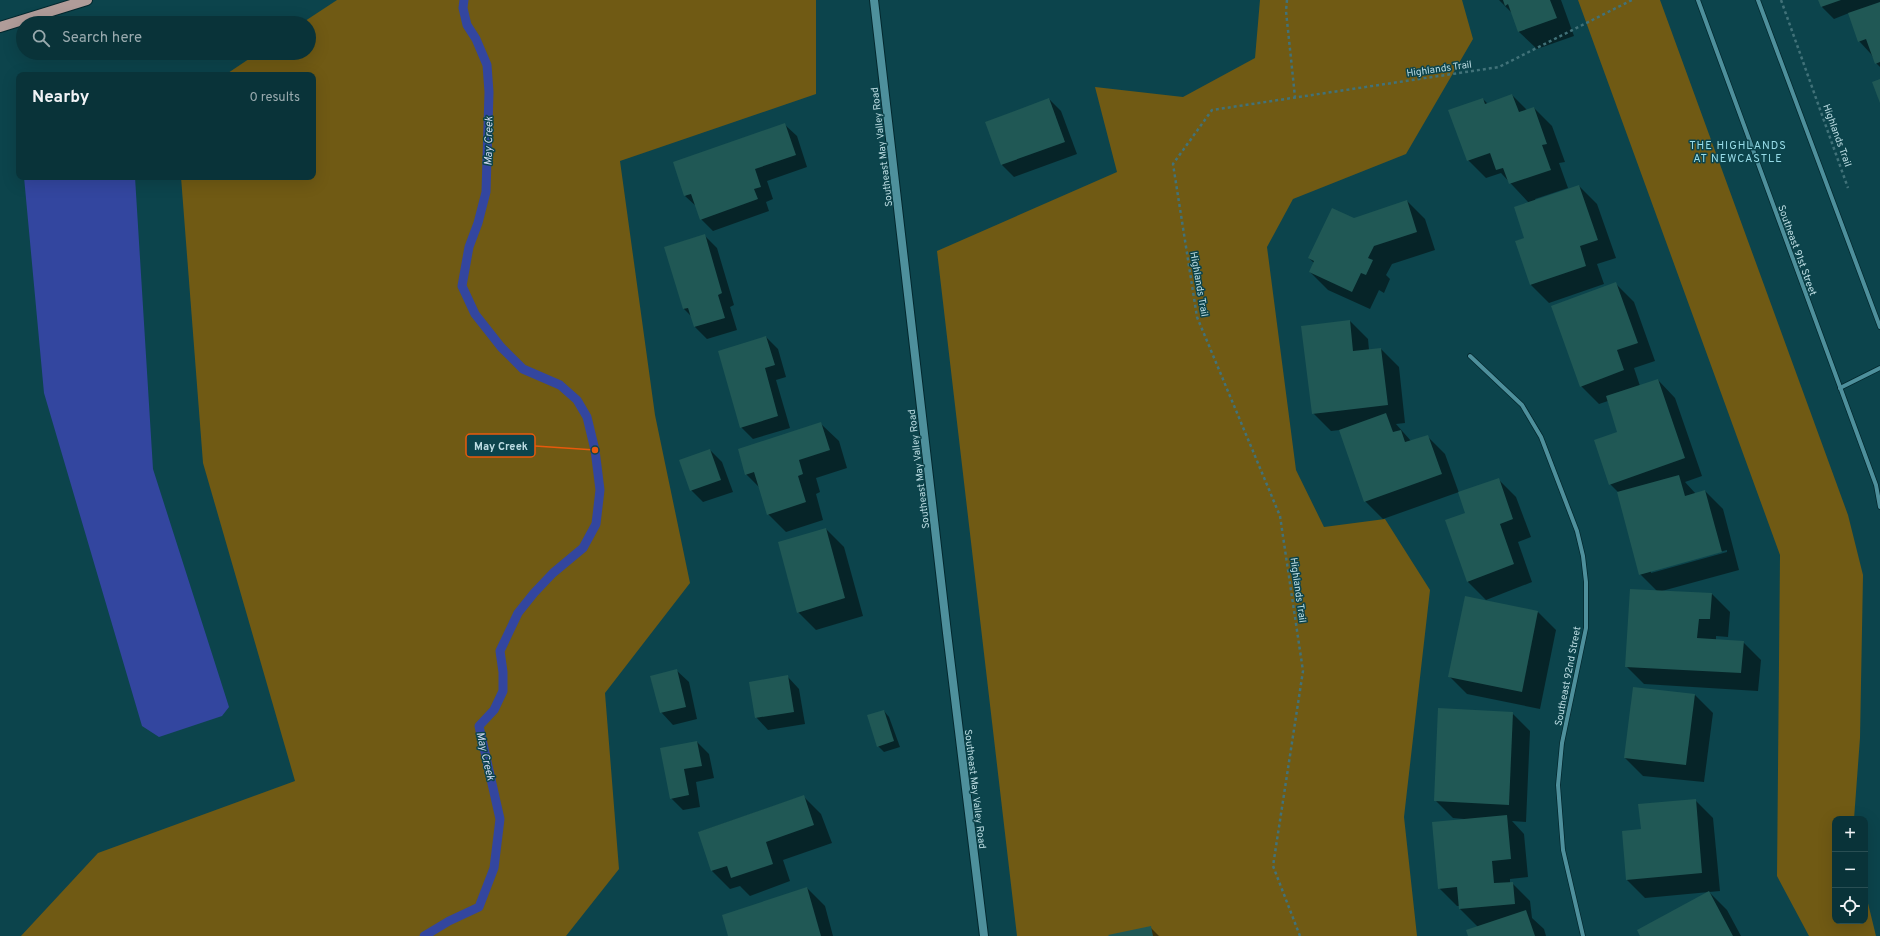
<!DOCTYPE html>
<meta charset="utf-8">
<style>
body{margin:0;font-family:Overpass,sans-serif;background:#123b41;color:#f1f3f6}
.controls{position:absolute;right:12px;bottom:12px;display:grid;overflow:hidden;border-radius:8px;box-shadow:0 4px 16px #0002}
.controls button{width:36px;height:36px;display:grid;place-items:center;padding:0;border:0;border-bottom:1px solid #294e53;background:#093339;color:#f1f3f6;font:20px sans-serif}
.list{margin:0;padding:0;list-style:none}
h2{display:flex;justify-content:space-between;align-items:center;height:52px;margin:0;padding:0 16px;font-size:17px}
h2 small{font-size:13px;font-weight:400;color:#99aaae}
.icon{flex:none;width:22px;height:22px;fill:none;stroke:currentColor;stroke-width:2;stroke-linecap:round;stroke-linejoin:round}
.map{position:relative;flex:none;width:1880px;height:936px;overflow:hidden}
.search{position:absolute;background:#093339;box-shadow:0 4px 16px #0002;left:16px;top:16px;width:300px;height:44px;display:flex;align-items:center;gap:10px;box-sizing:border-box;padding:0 14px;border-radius:22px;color:#99aaae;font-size:15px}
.panel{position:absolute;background:#093339;box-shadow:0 4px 16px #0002;left:16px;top:72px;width:300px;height:108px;border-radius:8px}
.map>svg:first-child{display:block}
</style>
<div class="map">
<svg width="1880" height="936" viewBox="0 0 1880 936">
<rect width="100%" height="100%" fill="#0c444c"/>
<g fill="#705a14">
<path d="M337 0H816V94L620 161 655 415 690 583 605 693 619 869 566 936H21L98 853 295 781 203 463 181 177H313V75H225L258 53H309V23H302Z"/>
<path d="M1260 0H1462L1473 39 1406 154 1293 199 1267 247 1296 470 1324 527 1385 519 1430 590 1404 817 1417 936H1017L937 251 1117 172 1095 87 1183 97 1255 58Z"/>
<path d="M1578 0H1660L1848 515 1863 575 1860 738 1854 819H1835V921H1865V891L1876 936H1809L1777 876 1780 555Z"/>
</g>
<path fill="#33469f" d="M24 177H135L153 469 229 707 222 716 159 737 142 726 44 393Z"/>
<g fill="#0007" fill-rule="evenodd">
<path d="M1499 0H1561L1574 36 1537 49 1519 32 1512 13Z"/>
<path d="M1819 0H1880V67L1876 63 1871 54 1859 41 1849 13 1834 19 1822 7Z"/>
<path d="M1512 95 1527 110 1534 108 1552 126 1565 162 1559 163 1568 188 1535 199 1536 201 1579 186 1597 204 1616 258 1597 264 1604 284 1549 303 1531 285 1516 241 1526 238 1529 203 1501 173 1486 178 1468 160 1483 99 1488 104Z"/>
<path d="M1049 99 1061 111 1077 154 1014 177 1002 165 987 122Z"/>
<path d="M784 124 797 136 807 167 767 181 773 199 766 202 769 211 713 231 701 219 697 207 685 196Z"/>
<path d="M1407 201 1425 219 1435 250 1392 264 1386 275 1390 279 1384 293 1379 290 1370 309 1328 290 1310 272 1314 263 1309 258 1354 219Z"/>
<path d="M704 235 717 248 734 305 730 307 737 330 707 339 695 327 692 317 684 309 666 247Z"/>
<path d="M1616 284 1634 302 1655 361 1634 368 1640 386 1658 380 1675 398 1702 476 1685 482 1696 494 1705 491 1723 509 1739 570 1662 591 1712 594 1730 612 1728 637 1716 636V640L1743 642 1761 660 1758 691 1644 684 1626 666 1657 591 1640 574 1618 492 1610 484 1618 432 1608 401 1599 404 1581 386ZM1727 550V552L1651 573V570Z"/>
<path d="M1350 321 1368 339 1369 350 1381 349 1399 367 1405 423 1396 424 1411 441 1427 436 1445 454 1459 493 1498 479 1516 497 1531 537 1518 542 1532 582 1486 600 1468 582 1446 521 1467 514 1459 492 1383 519 1365 501 1340 430 1331 431 1313 413Z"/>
<path d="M766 337 778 349 786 377 776 380 790 428 753 439 741 427Z"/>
<path d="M821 424 839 441 847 468 816 478 820 492 816 494 823 520 786 532 768 514 760 488 746 474Z"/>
<path d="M710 450 722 462 733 492 703 502 691 490Z"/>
<path d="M826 529 844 547 863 616 816 630 798 612Z"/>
<path d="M1538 612 1556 630 1540 709 1467 694 1449 676Z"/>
<path d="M676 670 689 682 697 719 673 725 661 712Z"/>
<path d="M787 676 799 689 805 724 768 730 756 717Z"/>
<path d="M1695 695 1713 713 1704 782 1643 776 1625 758Z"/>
<path d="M884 711 889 717 900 747 884 752 878 746Z"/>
<path d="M1512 713 1530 731 1526 822 1512 821 1524 834 1528 877 1510 879V883H1512L1530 901 1532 918 1544 929 1546 936H1469L1478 927 1460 909V906H1457L1439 888 1464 819 1453 818 1435 800Z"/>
<path d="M697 742 709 754 714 778 696 782 700 807 683 810 671 798 662 749Z"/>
<path d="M803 796 821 814 832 843 783 860 790 881 750 896 740 886 730 889 712 871 699 832Z"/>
<path d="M1695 800 1713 818 1720 891 1645 898 1627 880 1642 830Z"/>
<path d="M807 888 825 906 833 936H729Z"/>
<path d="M1709 892 1727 910 1741 936H1641Z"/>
<path d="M1150 927 1159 936H1110Z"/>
</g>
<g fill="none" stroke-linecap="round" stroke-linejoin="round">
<path stroke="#33469f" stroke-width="9" d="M424 936 449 921 479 907 494 868 500 819 479 726 494 710 503 691V672L500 651 518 613 534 593 553 573 583 548 596 524 600 490 595 450 587 417 577 400 560 385 523 369 501 347 475 314 462 286 469 247 478 223 486 192 489 92 487 65 476 39 467 25 463 8 464 0"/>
</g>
<g fill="#205855">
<path d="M1503 0H1550L1557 18 1518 32 1508 4 1505 6Z"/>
<path d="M1818 0H1841L1821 7Z"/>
<path d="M1880 2V62L1875 64 1866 39 1858 42 1848 13Z"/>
<path d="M1880 79V103L1872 82Z"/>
<path d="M1512 94 1519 112 1534 107 1547 144 1542 145 1551 170 1509 184 1503 168 1496 170 1490 153 1467 161 1448 110 1483 98 1485 104Z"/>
<path d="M1049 98 1065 142 1001 165 985 122Z"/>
<path d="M785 123 796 155 755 169 761 187 754 189 758 199 700 220 691 194 684 196 673 162Z"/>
<path d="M1579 185 1598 240 1580 246 1586 266 1530 285 1515 241 1524 238 1514 207Z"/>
<path d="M1407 200 1417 232 1374 246 1368 258 1373 260 1366 275 1361 273 1352 292 1309 272 1314 261 1308 258 1332 208 1354 218Z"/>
<path d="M705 234 722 293 718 295 725 318 694 327 688 308 683 309 664 247Z"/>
<path d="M1616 282 1638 343 1617 350 1624 370 1580 387 1551 306Z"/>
<path d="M1350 320 1353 351 1381 348 1388 405 1312 414 1301 326Z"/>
<path d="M766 336 775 365 765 368 778 416 740 428 718 351Z"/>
<path d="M1658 379 1685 458 1609 485 1594 440 1617 432 1606 396Z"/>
<path d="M1386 413 1393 432 1401 430 1405 442 1428 435 1442 474 1364 502 1339 430Z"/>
<path d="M821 422 830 450 799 460 803 474 798 476 806 502 767 515 754 472 745 475 738 449Z"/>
<path d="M710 449 721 480 690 491 679 460Z"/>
<path d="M1679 475 1685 496 1705 490 1722 552 1639 575 1617 492Z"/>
<path d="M1499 478 1513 519 1500 524 1514 564 1467 582 1445 520 1465 513 1458 492Z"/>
<path d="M826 528 845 598 797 613 778 542Z"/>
<path d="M1630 589 1712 593 1710 619H1699L1697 638 1744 641 1741 673 1625 667Z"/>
<path d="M1465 596 1538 611 1522 692 1448 677Z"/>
<path d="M677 669 686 707 660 713 650 676Z"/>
<path d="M788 675 794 712 755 718 749 682Z"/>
<path d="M1633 687 1695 694 1686 765 1624 758Z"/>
<path d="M1438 708 1513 712 1509 805 1434 801Z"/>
<path d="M884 710 894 741 877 747 867 715Z"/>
<path d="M697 741 702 766 684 769 689 795 670 799 660 748Z"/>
<path d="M804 795 814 825 766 842 773 864 731 878 727 866 711 871 698 832Z"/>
<path d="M1696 799 1702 873 1626 880 1622 831 1641 829 1638 804Z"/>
<path d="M1507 815 1511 859 1492 861 1494 883 1513 882 1515 904 1459 909 1457 887 1438 889 1432 822Z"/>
<path d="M807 887 821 936H728L722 915Z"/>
<path d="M1709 891 1733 936H1640L1637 930Z"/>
<path d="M1526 910 1535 936H1468L1466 930Z"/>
<path d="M1151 926 1153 936H1109L1108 935Z"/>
</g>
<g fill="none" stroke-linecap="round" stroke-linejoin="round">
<g stroke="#03282e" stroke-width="5.5">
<g id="street">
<path d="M1698 0 1876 485 1880 507"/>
<path d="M1758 0 1880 327"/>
<path d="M1470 356 1522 405 1541 437 1577 531 1583 556 1586 582V628L1562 743 1558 785 1563 850 1583 936"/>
<path d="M1840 388 1880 368"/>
</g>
</g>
<g stroke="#03282e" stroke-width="10">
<path id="secondary" d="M874 0 947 633 984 936"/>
</g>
<g stroke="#03282e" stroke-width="12">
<path id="primary" d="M0 27 87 0"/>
</g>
<g stroke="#417279" stroke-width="2.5" stroke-dasharray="3 3" stroke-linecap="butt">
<path d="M1287 0 1286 11 1295 97"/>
<path d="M1781 0 1848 188"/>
<path d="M1300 936 1273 866 1303 671 1280 516 1197 317 1173 164 1212 110 1499 67 1632 0"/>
</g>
<use href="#street" stroke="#4e909c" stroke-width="4"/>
<use href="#secondary" stroke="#4e909c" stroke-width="8"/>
<use href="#primary" stroke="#b09c99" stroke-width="10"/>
</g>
<g text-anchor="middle" stroke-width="3" stroke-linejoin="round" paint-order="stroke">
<g font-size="10" fill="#bcdce2" stroke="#0c444c">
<text transform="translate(1439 68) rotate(-8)" y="4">Highlands Trail</text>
<text transform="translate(1838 135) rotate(70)" y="4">Highlands Trail</text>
<text transform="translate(881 147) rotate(-97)" y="4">Southeast May Valley Road</text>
<text transform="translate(1798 250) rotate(70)" y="4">Southeast 91st Street</text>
<text transform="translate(1200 284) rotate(80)" y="4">Highlands Trail</text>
<text transform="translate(918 469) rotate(-97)" y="4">Southeast May Valley Road</text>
<text transform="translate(1299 590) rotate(82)" y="4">Highlands Trail</text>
<text transform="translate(1567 676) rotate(-79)" y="4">Southeast 92nd Street</text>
<text transform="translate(976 789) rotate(83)" y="4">Southeast May Valley Road</text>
</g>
<g font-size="11" font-style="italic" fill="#cdd6ef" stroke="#0c444c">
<text transform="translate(488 141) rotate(-89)" y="4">May Creek</text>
<text transform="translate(486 756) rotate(77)" y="4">May Creek</text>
</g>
<g font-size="11" letter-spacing="1" fill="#98dce8" stroke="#0c444c">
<text x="1738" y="149">THE HIGHLANDS<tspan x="1738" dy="13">AT NEWCASTLE</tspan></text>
</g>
</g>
<path fill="none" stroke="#e8590c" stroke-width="1.5" d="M595 450L535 446"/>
<circle fill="#e8590c" stroke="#0c444c" stroke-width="1.5" cx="595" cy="450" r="4"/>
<rect fill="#0c444c" stroke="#e8590c" stroke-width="1.5" x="466" y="434" width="69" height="23" rx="4"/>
<g font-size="11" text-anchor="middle" font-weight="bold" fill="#bcdce2">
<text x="501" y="450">May Creek</text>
</g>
</svg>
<div class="controls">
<button>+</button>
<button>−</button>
<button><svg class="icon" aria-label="locate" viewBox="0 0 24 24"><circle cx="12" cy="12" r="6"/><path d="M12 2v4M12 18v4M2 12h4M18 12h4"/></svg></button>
</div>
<div class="search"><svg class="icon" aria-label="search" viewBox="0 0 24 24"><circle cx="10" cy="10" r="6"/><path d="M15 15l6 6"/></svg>Search here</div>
<section class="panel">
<h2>Nearby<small>0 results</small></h2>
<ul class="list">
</ul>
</section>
</div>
